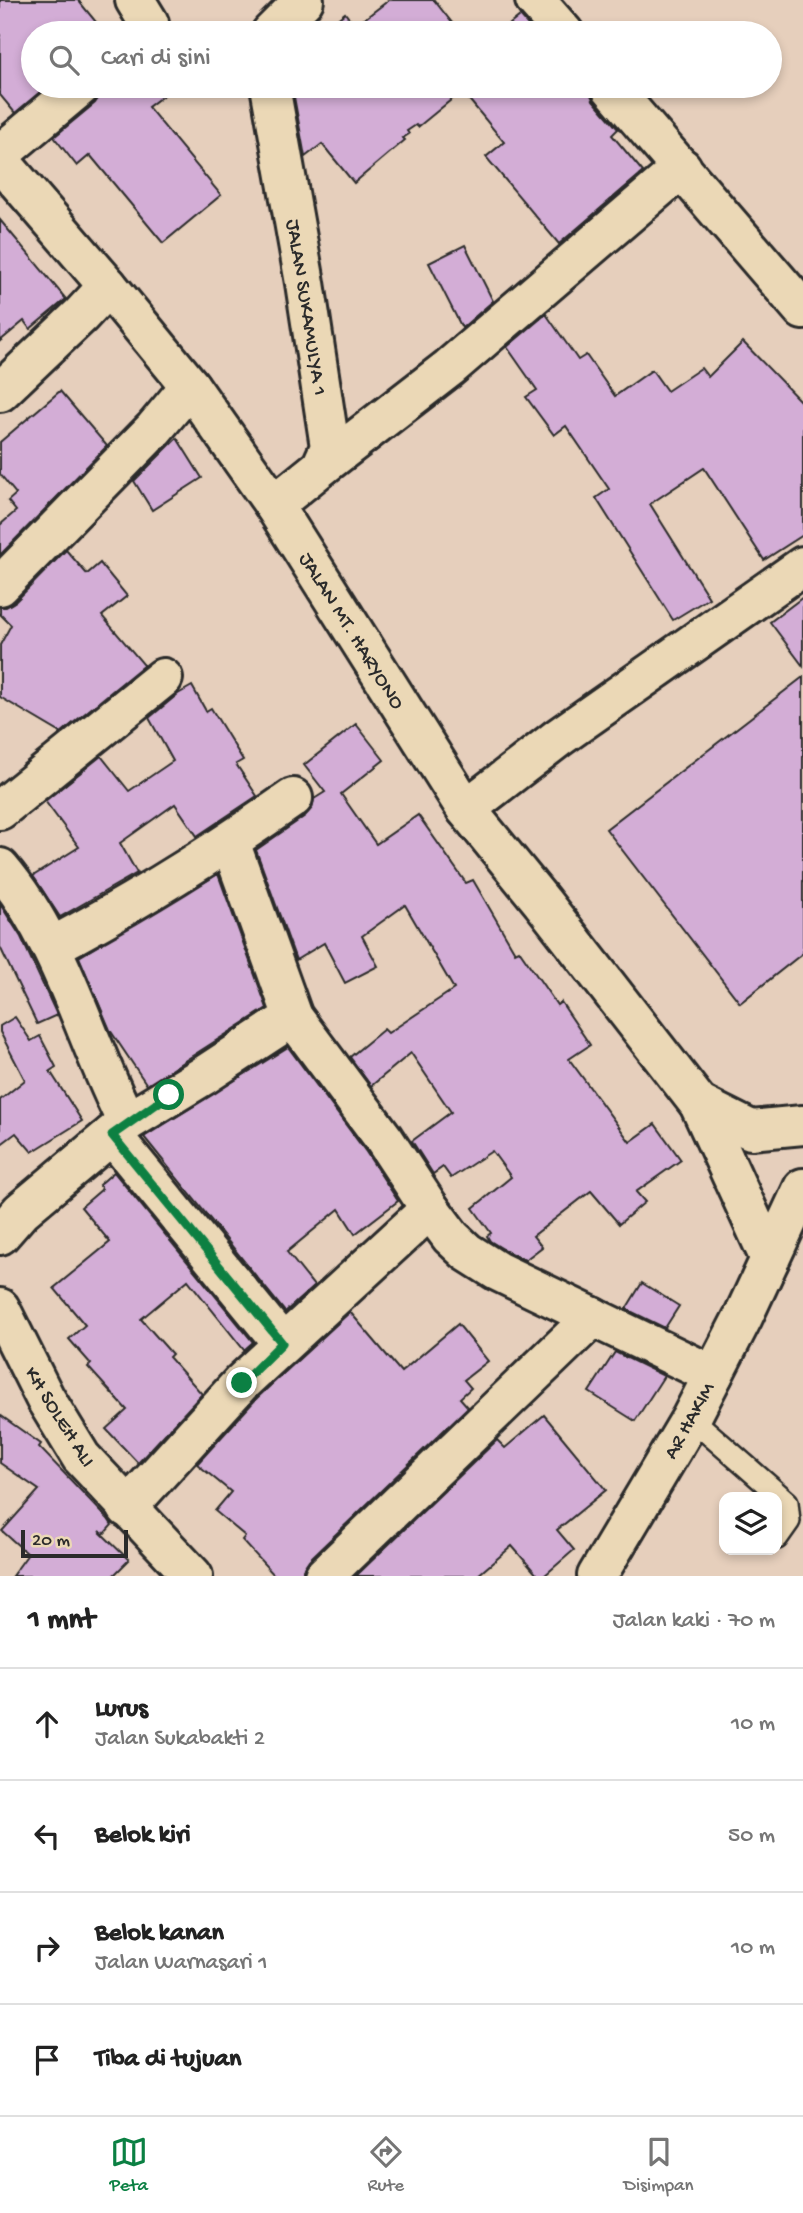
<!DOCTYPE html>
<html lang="id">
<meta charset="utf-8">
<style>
body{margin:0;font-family:"Gochi Hand",sans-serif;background:#f6f6f6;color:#222}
.controls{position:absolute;right:21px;bottom:21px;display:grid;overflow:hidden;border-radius:14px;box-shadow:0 4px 10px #0003}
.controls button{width:63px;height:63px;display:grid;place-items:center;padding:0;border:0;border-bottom:2px solid #e0e0e0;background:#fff;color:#222;font:35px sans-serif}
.scale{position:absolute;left:21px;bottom:18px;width:107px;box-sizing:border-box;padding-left:7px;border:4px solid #2b2b2b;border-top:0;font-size:19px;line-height:24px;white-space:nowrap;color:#2b2b2b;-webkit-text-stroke:5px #ebd8b6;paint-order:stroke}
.stop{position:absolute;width:21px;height:21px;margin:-16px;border:5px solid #0b8043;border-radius:50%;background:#fff}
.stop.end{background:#0b8043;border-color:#fff;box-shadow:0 2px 7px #0008}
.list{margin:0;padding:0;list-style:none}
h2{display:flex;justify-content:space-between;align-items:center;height:91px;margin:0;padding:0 28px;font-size:30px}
h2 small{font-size:23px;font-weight:400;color:#767676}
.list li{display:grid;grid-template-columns:46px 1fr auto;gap:21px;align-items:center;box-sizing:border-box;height:112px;padding:0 28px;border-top:2px solid #e0e0e0}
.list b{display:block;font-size:26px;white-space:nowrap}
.list p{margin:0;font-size:23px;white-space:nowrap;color:#767676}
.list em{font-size:23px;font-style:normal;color:#767676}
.icon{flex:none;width:38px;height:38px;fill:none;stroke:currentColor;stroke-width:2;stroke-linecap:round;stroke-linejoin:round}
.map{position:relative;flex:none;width:803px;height:1576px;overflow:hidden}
.search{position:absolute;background:#fff;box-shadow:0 4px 10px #0003;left:21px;right:21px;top:21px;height:77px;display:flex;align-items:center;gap:18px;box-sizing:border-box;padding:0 24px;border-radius:38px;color:#767676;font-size:26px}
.sheet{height:539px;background:#fff}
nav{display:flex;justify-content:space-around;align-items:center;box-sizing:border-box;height:98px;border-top:2px solid #e0e0e0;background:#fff;font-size:19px;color:#767676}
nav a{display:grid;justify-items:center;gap:4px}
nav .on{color:#0b8043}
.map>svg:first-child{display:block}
</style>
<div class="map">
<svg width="803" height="1576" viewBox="0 0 803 1576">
<rect width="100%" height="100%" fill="#e6cfbc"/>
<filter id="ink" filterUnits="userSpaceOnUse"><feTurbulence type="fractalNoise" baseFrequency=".0143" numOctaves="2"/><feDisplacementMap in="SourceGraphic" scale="14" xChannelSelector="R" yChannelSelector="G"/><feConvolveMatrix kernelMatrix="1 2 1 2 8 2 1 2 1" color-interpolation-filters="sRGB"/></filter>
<g filter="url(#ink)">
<g fill="#d3add6" stroke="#2b2b2b" stroke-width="2">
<path d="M0 0H78L105 33H33V86H47L15 113 0 95Z"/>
<path d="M389 0H434L460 33H320L345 13 355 26Z"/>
<path d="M520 16 535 33H499Z"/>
<path d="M102 86H165L169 91 148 107 221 195 163 243 90 155 77 166 54 137 95 103 101 94Z"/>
<path d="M292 86H589L593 100 618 129 612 135 643 172 559 244 486 157 504 142 462 91 418 127 416 125 407 131 409 134 403 138 405 140 354 183 322 144 305 157Z"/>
<path d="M0 220 66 299 30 329 24 321 0 341Z"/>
<path d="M465 245 493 301 462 328 429 263Z"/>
<path d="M546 314 578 360 586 355 615 396 652 370 667 391 701 368 708 377 743 342 803 404V535L764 560 704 468 650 504 709 598 673 620 596 498 609 489 566 426 554 435 526 397 537 390 507 347Z"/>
<path d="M60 391 107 446 0 555V525L16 511 8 501 16 494 0 474V442Z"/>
<path d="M177 438 202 478 152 510 134 481Z"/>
<path d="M66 550 87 574 100 563 127 596 102 616 144 665 61 733 0 697V645L11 625 0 614V607H6L16 601Z"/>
<path d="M803 597V666L770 622Z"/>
<path d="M803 677V953L740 1003 606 829Z"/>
<path d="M192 686 206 711 211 708 243 760 236 764 257 796 197 836 175 804 120 843 137 873 60 917 33 876 79 847 45 801 101 756 129 791 173 761 149 718 178 694Z"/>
<path d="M356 724 384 760 341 794 376 844 418 815 466 883 473 880 515 952 519 950 557 1005 561 1002 590 1045 569 1059 630 1142 655 1124 681 1160 636 1192 645 1202 619 1224 591 1191 533 1236 542 1247 525 1260 508 1252 490 1241 487 1236 491 1233 473 1208 511 1177 492 1151 451 1178 443 1167 433 1174 412 1141 451 1112 411 1053 371 1086 350 1057 384 1029 388 1033 454 989 405 905 362 936 378 966 345 983 324 943 296 960 256 850 305 816 312 808 314 799 325 792 304 765Z"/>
<path d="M218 874 267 1008 147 1085 110 1030 79 957Z"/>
<path d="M0 904 21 937 57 1015 37 1024 0 947Z"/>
<path d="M15 1017 31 1041 40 1036 56 1067 50 1071 82 1121 32 1152 16 1133 0 1145V1100L25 1080 0 1032V1026Z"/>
<path d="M288 1047 366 1152 398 1201 355 1234 339 1209 287 1252 314 1286 285 1312 144 1137Z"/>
<path d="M114 1172 253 1342 244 1350 188 1280 141 1319 172 1354 169 1357 202 1394 138 1463 106 1429 127 1410 88 1367 91 1364 69 1339 85 1325 54 1288 110 1242 81 1207 102 1189 99 1185Z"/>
<path d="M642 1283 679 1306 665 1328 626 1309Z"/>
<path d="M350 1312 401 1372 458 1324 488 1361 464 1380 471 1388 460 1398 468 1407 309 1560 303 1569V1576H275L242 1540 245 1536 215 1511 231 1492 197 1464 257 1398Z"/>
<path d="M615 1352 664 1376 635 1421 589 1392Z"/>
<path d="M0 1415 41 1444 39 1447 108 1519 112 1525 104 1534 99 1531 129 1560 113 1576H12L28 1554 2 1531 39 1490 0 1463Z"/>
<path d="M544 1415 606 1490 557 1530 574 1550 544 1576H538L512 1546 477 1576H356L497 1440 505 1448Z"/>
</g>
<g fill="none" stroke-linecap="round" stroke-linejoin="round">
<g stroke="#2b2b2b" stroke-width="26">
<path id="service" d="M691 1418 787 1502 789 1521 777 1538"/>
</g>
<g stroke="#2b2b2b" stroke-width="44">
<g id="minor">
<path d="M135 0 149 23 143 33"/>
<path d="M535 0 564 33"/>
<path d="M271 33 304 0"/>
<path d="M270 86 305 283 330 447 321 467 274 505"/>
<path d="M610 86 803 310"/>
<path d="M0 154 81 86"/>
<path d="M0 392 81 315 108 286"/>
<path d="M321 467 449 368 682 168"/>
<path d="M0 586 154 429 190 386"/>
<path d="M466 809 558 738 803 566"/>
<path d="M0 810 163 678"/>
<path d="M230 842 293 1017 384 1139 430 1209 451 1237 467 1252 497 1271 713 1375"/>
<path d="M0 868C62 941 84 1038 127 1122"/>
<path d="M51 947C135 903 216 852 293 798"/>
<path d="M112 1135 282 1343"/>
<path d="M0 1235 21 1211 127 1122 203 1076 293 1017"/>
<path d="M127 1508 241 1383 430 1209"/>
<path d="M324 1576 593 1317"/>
</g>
</g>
<g stroke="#2b2b2b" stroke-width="44">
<g id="tertiary">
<path d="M0 161 108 286 190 386 274 505 466 809 542 902 699 1104 770 1259"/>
<path d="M699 1104 751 1130 803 1125"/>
<path d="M0 1308 45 1398 81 1457 193 1576"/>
<path d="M597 1576 691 1418 743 1317 803 1188"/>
</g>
</g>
<use href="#service" stroke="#ebd8b6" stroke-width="21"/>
<use href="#minor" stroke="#ebd8b6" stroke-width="38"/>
<use href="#tertiary" stroke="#ebd8b6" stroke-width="38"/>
</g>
</g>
<g fill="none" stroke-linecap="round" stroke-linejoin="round" filter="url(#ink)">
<path stroke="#0b8043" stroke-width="9" d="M169 1095 112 1135 282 1343 242 1383"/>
</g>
<g text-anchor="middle" stroke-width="5" stroke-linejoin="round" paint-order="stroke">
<g font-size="21" fill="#2b2b2b" stroke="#ebd8b6">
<text transform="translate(308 307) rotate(81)" y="7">JALAN SUKAMULYA 1</text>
<text transform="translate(353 630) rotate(58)" y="7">JALAN MT. HARYONO</text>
<text transform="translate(61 1416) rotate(58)" y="7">KH SOLEH ALI</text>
<text transform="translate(688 1420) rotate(-61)" y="7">AR HAKIM</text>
</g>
</g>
</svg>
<div class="controls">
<button><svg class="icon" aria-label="layers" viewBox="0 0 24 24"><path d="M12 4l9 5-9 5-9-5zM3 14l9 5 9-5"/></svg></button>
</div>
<div class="scale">20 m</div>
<div class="stop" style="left:169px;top:1095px"></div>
<div class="stop end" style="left:242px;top:1383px"></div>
<div class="search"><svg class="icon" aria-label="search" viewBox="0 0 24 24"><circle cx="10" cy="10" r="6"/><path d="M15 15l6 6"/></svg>Cari di sini</div>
</div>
<section class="sheet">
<h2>1 mnt<small>Jalan kaki · 70 m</small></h2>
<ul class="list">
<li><svg class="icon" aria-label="ahead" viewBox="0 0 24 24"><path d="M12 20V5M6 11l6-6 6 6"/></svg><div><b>Lurus</b><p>Jalan Sukabakti 2</p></div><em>10 m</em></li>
<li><svg class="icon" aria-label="left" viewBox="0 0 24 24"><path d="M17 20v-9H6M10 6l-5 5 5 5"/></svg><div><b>Belok kiri</b></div><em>50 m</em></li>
<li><svg class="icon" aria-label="right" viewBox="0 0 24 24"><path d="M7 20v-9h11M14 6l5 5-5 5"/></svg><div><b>Belok kanan</b><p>Jalan Warnasari 1</p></div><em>10 m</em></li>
<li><svg class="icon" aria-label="arrive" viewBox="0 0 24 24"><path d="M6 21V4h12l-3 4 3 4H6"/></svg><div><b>Tiba di tujuan</b></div></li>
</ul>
</section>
<nav>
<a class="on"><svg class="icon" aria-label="map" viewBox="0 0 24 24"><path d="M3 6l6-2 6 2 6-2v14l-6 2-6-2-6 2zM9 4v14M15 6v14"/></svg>Peta</a>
<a><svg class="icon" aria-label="directions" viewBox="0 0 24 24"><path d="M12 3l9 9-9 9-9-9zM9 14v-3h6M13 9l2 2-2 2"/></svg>Rute</a>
<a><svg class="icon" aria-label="saved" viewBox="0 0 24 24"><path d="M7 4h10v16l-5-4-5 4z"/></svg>Disimpan</a>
</nav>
